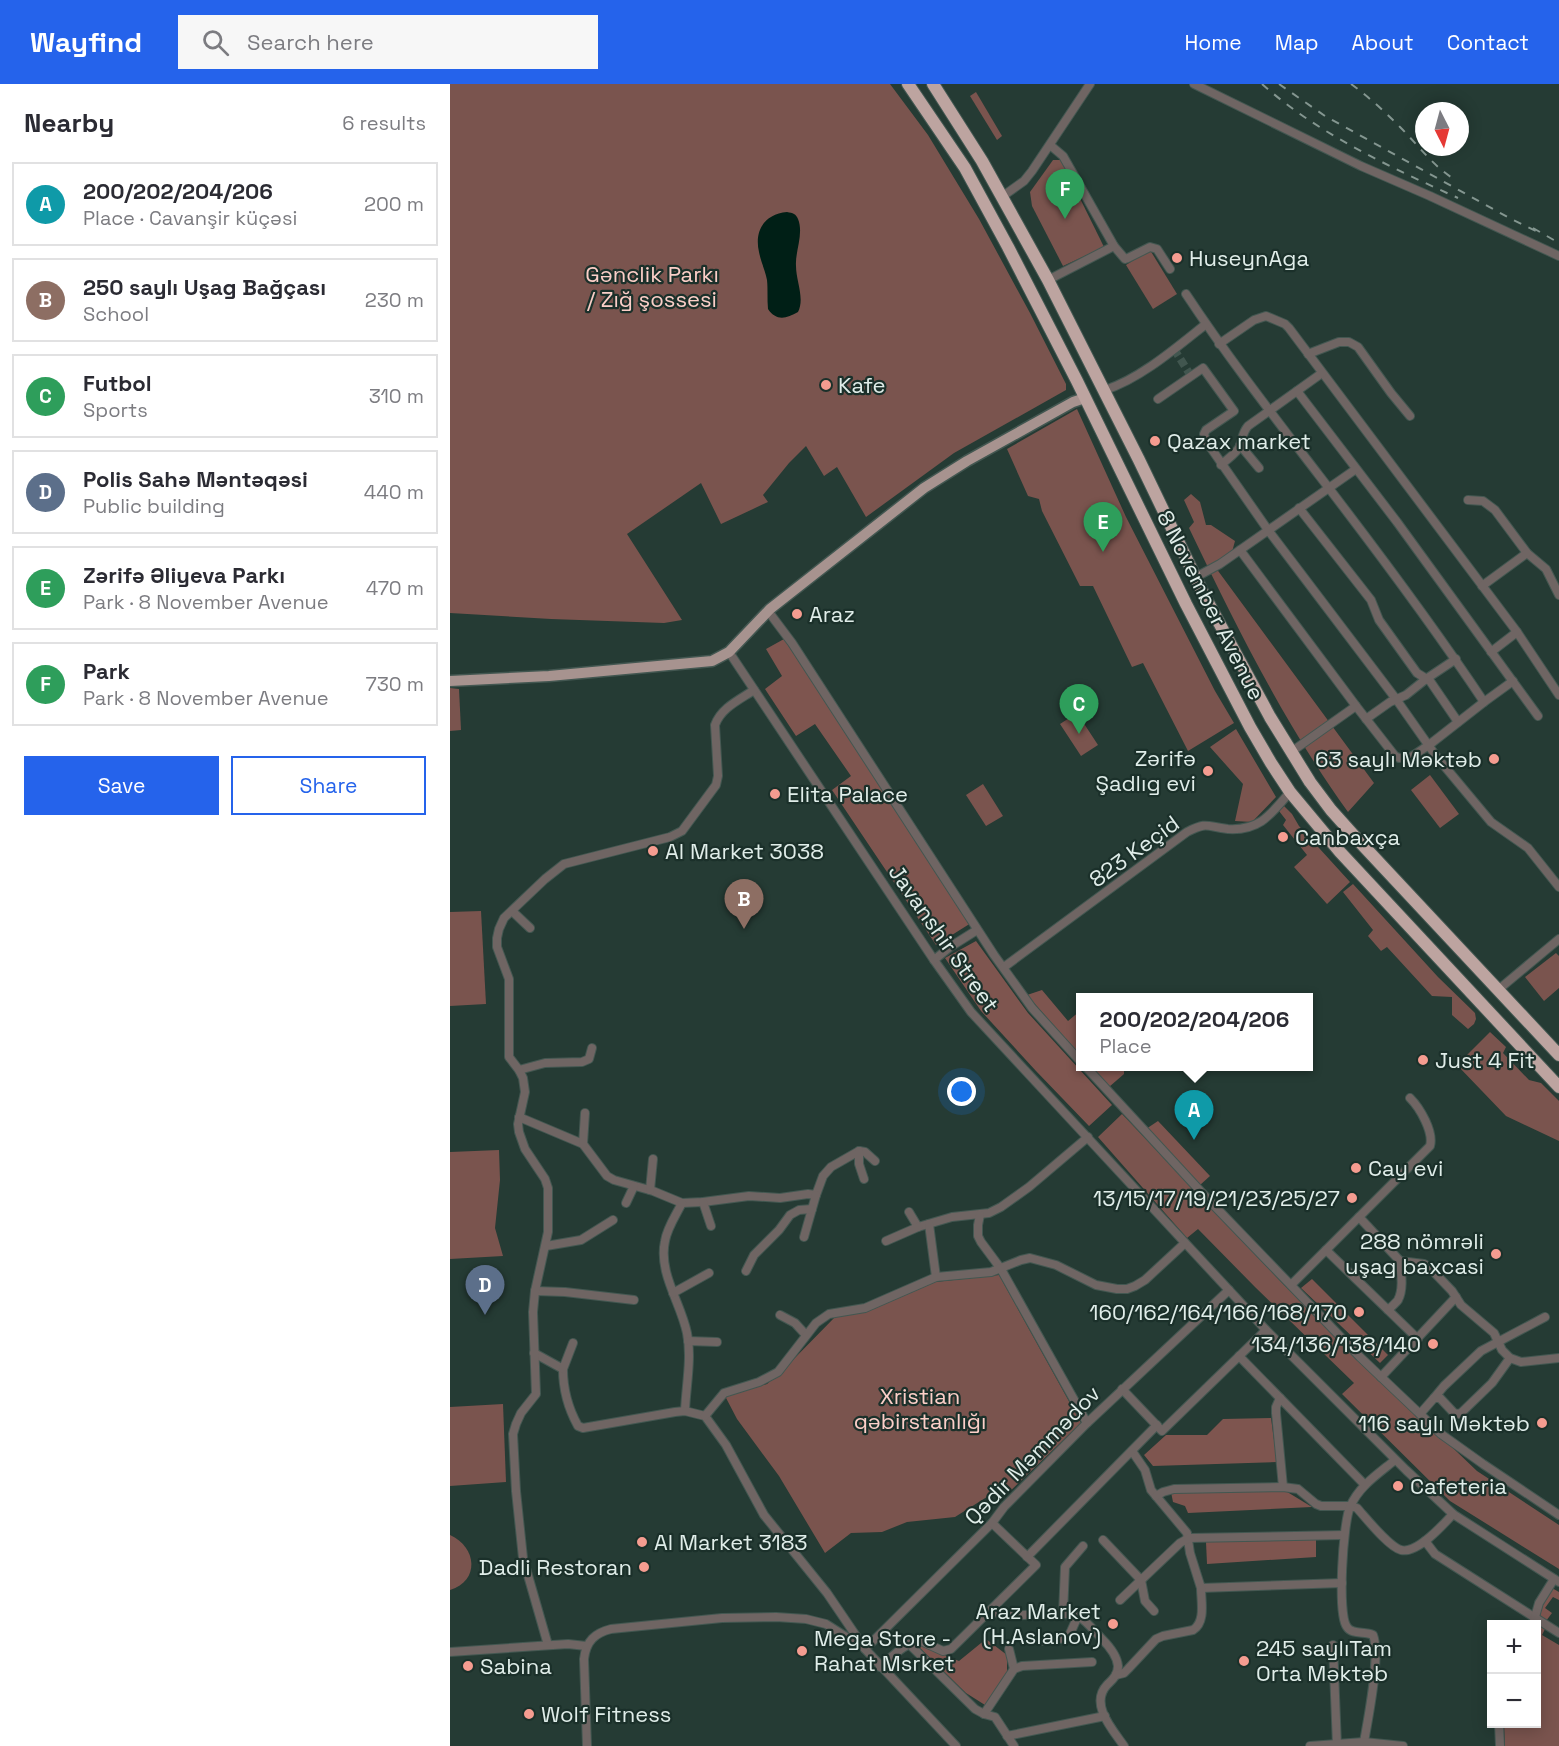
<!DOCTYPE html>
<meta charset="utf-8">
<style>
body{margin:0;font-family:"Space Grotesk",sans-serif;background:#f7f7f7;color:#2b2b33}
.controls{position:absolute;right:18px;bottom:18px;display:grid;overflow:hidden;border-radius:0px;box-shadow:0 3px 15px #0003}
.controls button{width:54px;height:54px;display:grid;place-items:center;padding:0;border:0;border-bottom:2px solid #e1e1e2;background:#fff;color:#2b2b33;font:30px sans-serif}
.compass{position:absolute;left:965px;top:18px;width:54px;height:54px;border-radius:50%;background:#fff;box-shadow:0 3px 15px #0003;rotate:174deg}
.you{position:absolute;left:512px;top:1008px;width:21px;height:21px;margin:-15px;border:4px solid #fff;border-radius:50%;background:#1a73e8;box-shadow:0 0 0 9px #1a73e833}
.badge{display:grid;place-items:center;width:39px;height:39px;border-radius:50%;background:#2563eb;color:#fff;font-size:20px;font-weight:700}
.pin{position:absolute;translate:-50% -50px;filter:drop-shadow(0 2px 3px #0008)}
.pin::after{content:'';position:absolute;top:32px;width:21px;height:18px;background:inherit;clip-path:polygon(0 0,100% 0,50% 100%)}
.popup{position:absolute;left:626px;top:909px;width:237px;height:78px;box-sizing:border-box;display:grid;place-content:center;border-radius:0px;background:#fff;filter:drop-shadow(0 2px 4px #0005);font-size:20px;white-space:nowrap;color:#7c7c81}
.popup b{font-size:22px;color:#2b2b33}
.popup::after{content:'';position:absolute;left:50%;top:100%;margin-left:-12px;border:12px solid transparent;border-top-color:#fff}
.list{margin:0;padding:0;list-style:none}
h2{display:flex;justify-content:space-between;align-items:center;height:78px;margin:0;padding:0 24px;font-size:26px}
h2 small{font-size:20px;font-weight:400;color:#7c7c81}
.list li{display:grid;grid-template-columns:39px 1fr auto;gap:18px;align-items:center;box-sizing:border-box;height:84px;margin:0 12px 12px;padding:0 12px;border:2px solid #e1e1e2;border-radius:0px}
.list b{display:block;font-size:22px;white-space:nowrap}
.list p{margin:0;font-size:20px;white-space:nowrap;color:#7c7c81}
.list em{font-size:20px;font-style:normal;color:#7c7c81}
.actions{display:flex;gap:12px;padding:18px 24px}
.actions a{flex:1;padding:14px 0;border:2px solid #2563eb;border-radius:0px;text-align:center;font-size:21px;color:#2563eb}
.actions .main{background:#2563eb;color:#fff}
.icon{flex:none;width:33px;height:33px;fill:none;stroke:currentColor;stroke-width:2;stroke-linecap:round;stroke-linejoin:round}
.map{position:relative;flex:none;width:1109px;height:1662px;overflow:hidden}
header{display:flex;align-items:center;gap:36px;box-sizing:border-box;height:84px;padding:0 30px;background:#2563eb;color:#fff}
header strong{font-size:28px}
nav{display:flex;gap:33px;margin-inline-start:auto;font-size:21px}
.search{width:420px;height:54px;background:#f7f7f7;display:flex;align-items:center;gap:15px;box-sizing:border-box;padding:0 21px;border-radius:0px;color:#7c7c81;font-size:22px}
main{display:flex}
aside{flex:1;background:#fff}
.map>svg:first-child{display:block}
</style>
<header>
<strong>Wayfind</strong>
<div class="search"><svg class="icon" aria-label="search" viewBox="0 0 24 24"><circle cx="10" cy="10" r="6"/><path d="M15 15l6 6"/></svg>Search here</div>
<nav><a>Home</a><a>Map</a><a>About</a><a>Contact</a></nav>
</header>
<main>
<aside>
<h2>Nearby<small>6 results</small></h2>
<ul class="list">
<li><span class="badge" style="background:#0f9aa8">A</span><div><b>200/202/204/206</b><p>Place · Cavanşir küçəsi</p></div><em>200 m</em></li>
<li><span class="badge" style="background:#8d6e63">B</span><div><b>250 saylı Uşag Bağçası</b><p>School</p></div><em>230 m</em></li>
<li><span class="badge" style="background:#2e9e5b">C</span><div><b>Futbol</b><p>Sports</p></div><em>310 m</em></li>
<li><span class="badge" style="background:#5c6f8a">D</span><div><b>Polis Sahə Məntəqəsi</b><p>Public building</p></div><em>440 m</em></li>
<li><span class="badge" style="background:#2e9e5b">E</span><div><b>Zərifə Əliyeva Parkı</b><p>Park · 8 November Avenue</p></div><em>470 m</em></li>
<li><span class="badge" style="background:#2e9e5b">F</span><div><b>Park</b><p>Park · 8 November Avenue</p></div><em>730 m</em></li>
</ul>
<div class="actions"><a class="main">Save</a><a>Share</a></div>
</aside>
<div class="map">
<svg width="1109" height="1662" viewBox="0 0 1109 1662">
<rect width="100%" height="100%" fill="#253b34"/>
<g fill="#7a544e">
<path d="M0 0H440L478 51 529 135 580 229 616 300V306L504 369 416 433 387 383 374 392 356 362 339 379 313 411 318 418 271 440 251 399 177 450 232 536 214 539 101 535 0 529Z"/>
<path d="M526 8 552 52 547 56 520 12Z"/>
<path d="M603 76H611L654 163 613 182 582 122 580 108Z"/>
<path d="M700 166 727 210 703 225 676 181Z"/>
<path d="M627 325 676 433 765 607 784 639 738 667 693 579 682 583 643 502H630L592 427 589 415 578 412 557 365Z"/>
<path d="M741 410 750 418 756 441H761L785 457 782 468 763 480 924 699 898 728C835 641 785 540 739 444L744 438 734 416Z"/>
<path d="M0 604 9 605 11 646 0 647Z"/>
<path d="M627 629 648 661 631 672 610 640Z"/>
<path d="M786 645 826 713 802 738 785 737 793 700 760 663Z"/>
<path d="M980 691 1009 730 990 744 961 706Z"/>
<path d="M533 700 553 732 536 742 516 711Z"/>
<path d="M834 722 842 730 849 742 900 798 877 820 844 783 857 771 833 741 836 736 829 727Z"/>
<path d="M903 800 988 893 1025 929 1026 935 1024 940 1018 945 1002 931V913L982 912 937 863 931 867 918 852 923 846 893 808Z"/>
<path d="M31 827 36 920 0 922V828Z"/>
<path d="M1106 869 1109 872V904L1094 917 1075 893Z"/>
<path d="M1040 948 1056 963 1053 969 1079 996 1091 999 1109 1017V1057L1056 1032 1007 981Z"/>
<path d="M672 1030 835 1202 916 1281 1027 1387 1109 1441V1485L1000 1417 892 1310 904 1299 805 1203 748 1145 737 1154 648 1053Z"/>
<path d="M49 1066 50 1096 45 1144 53 1172 0 1175V1068Z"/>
<path d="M549 1191 631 1339 553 1414 540 1411 505 1433 457 1438 432 1448 401 1449 375 1469 329 1392 287 1335 275 1312 317 1300 334 1285 385 1233 414 1228 485 1198Z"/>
<path d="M53 1320 56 1398 0 1402V1323Z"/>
<path d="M0 1451C27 1463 30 1497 0 1506Z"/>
<path d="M1090 1542 1095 1545 1092 1551 1109 1561V1662H1055L1054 1640H1086V1549Z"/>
</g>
<g fill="#7e554f">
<path d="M334 555 521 839 486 861 382 706 401 692 365 640 346 652 315 605 332 592 316 565Z"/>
<path d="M526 857 578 929 662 1021 639 1042 586 987 531 927 495 874Z"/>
<path d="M592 906 618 937 630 927V971L577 911Z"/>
<path d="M641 983H674V990L659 1003Z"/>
<path d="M708 1037 760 1092 750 1101 696 1045Z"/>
<path d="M862 1195 938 1271 930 1279 851 1204Z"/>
<path d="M821 1334 827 1378 703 1382 694 1371 716 1351H757L773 1335Z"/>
<path d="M834 1406 862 1423 738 1429 735 1422 723 1418 721 1408Z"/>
<path d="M866 1453V1473L757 1480 756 1458Z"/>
<path d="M1102 1504 1109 1508V1516L1103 1513 1095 1524 1102 1529 1096 1537 1090 1532V1518Z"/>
<path d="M536 1555 557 1571V1590L535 1621 516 1609 467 1561H470L509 1577Z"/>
</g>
<path fill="#001f16" d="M337 128C343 129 346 130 348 135 354 150 345 167 346 182 346 197 355 214 348 228 336 235 326 237 318 225 317 215 318 205 317 196 315 186 311 178 309 168 304 146 315 130 337 128Z"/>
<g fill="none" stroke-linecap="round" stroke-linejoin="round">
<path stroke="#41564f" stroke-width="8" stroke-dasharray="8 4" stroke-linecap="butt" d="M724 265 741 292"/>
<g stroke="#435751" stroke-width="10">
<g id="minor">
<path d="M744 0 911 82 980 112 1109 172"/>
<path d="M600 61 613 72 664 162 675 175 678 174 700 163 707 165 720 185"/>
<path d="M553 112 574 97 582 87 640 0"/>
<path d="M598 196 664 162"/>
<path d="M736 210C777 272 822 330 868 390 925 464 982 540 1034 618"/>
<path d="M769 260 804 236 816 232 835 240 839 244 1067 548 1109 611"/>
<path d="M858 270 889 258H899L908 263 941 309 960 332"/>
<path d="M655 306C690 295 727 263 756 240"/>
<path d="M847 307 947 438 1088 632"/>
<path d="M708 315 753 284 784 327 756 346 754 350 756 357 818 446 946 615 986 672 1041 738 1078 764 1109 803"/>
<path d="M790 361 809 384"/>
<path d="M771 381C777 375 787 369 790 362 793 354 792 349 798 342L872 289"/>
<path d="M1018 416 1033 417 1045 426 1077 469 1096 485 1109 511"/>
<path d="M849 424 921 516 929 536 967 589 980 597 1008 638"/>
<path d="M790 466 906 622 945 672 949 674 961 673 979 661 1034 618 1063 597"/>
<path d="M746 493 770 480 906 385"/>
<path d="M1032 502 1077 469"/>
<path d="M318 527 342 559 544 871 582 924 630 977"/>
<path d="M279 568 484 876 521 928 816 1246 956 1386 1003 1430 1109 1498"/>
<path d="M1041 568 1067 548"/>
<path d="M916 635 940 618 956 611 976 595 1006 575"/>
<path d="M841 668 906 622"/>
<path d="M62 827 80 844"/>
<path d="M484 876 500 863 527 846"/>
<path d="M554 883 737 748C759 737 756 743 778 745 810 747 821 730 840 708"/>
<path d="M1048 906 1109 855"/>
<path d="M635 982 753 1110 910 1273 991 1350 1033 1380 1109 1431"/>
<path d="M69 986 95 979 132 978 139 975 142 964"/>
<path d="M960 1014C970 1024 984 1048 980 1062L909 1133 950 1177 974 1180 979 1183 1002 1207 1011 1221 1044 1249 1052 1266 1060 1274 1071 1278 1109 1274"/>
<path d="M69 1033 133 1060 157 1092 164 1096 203 1107 232 1119 253 1118 299 1112 330 1114 358 1110 366 1111 373 1092 381 1083 409 1067 415 1068 425 1077"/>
<path d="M133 1060 135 1029"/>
<path d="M409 1067V1080L414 1095"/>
<path d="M200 1106 203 1075"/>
<path d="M253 1118 261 1142"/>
<path d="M176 1119 184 1102"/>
<path d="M232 1119C226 1131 217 1144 215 1157 208 1189 231 1219 237 1249 242 1274 236 1302 235 1327"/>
<path d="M459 1128 468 1143 502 1133 539 1129 551 1123 579 1103 638 1053"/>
<path d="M530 1131 528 1141V1152L531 1158 551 1185 637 1339"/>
<path d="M479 1140 486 1193"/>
<path d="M354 1153 366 1111"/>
<path d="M436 1157 468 1143"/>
<path d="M96 1162 131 1156 163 1136"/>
<path d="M876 1166 968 1255"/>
<path d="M296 1187 304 1171 329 1146 340 1131 349 1126 362 1125"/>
<path d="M841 1201 909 1133"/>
<path d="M85 1207 115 1208 184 1216"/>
<path d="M223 1209 259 1189"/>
<path d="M938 1226C941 1223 946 1219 948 1216 954 1205 951 1188 950 1177"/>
<path d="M330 1231 345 1239 356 1251"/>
<path d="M238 1257 267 1258"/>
<path d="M84 1269 113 1285C113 1306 118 1324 128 1342L133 1344 225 1328 235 1327 255 1332 276 1361 314 1431 377 1509 415 1565 506 1662"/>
<path d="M789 1272 915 1401"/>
<path d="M113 1285 123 1259"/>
<path d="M931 1293 1006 1213"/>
<path d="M672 1305 712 1347 816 1246"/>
<path d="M830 1314 826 1323V1329L833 1403"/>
<path d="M984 1314 994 1302 1031 1267 1095 1233"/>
<path d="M970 1330 984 1314H990L1004 1329 1008 1330 1011 1329 1042 1299 1060 1274"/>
<path d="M255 1332 274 1309 309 1298 328 1288 366 1239 379 1230 415 1224 486 1193 541 1188 571 1176 580 1174 606 1181 646 1201 667 1205H677L685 1202 695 1196 735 1159"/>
<path d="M682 1367 695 1386 701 1406 737 1449 740 1469 751 1504 892 1499"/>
<path d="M706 1412 713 1408 724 1405 833 1403 848 1405 866 1420 871 1422H900L907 1424C916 1434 939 1463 951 1466 967 1470 993 1441 1003 1430"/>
<path d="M653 1456 691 1496 695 1517 704 1527"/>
<path d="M975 1457 985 1470 1109 1549"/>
<path d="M577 1473 707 1341"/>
<path d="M670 1516 730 1459 739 1454 894 1451"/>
<path d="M542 1525 549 1530 555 1532C572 1532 615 1526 629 1533 637 1537 645 1548 652 1555 659 1562 667 1571 668 1582 668 1591 662 1596 657 1601 639 1620 663 1646 674 1662"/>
<path d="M613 1530 615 1483 633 1462"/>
<path d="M1083 1540 1089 1519 1104 1495"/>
<path d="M590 1557 618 1554 628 1532"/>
<path d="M459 1560 525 1625 534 1630 545 1633 564 1662"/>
<path d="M98 1561 73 1474 66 1407 63 1350 66 1340 71 1329 86 1310 83 1228 85 1207 98 1148V1104L95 1095 75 1065 69 1048 68 1040 75 1008 73 994 69 986 59 973V895L47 863V854L49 845 54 834 95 795 114 780 220 753 232 747 266 701 268 692 265 641C271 624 289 616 304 606"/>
<path d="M883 1561 887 1662"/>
<path d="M415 1565 542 1439 554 1423 637 1339 779 1206"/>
<path d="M559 1565 564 1585"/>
<path d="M0 1568 118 1560 136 1562"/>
<path d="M430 1583C442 1573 455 1558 471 1557L493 1567 501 1565 586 1481 542 1439"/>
<path d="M666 1591 674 1589 678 1585 706 1555 713 1552 743 1546C756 1538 751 1517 751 1504"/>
<path d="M534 1630 564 1585 572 1582 642 1578"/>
<path d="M1049 1640 1050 1662"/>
<path d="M557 1652 655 1632"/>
<path d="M914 1658C918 1635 931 1571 923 1551 915 1547 902 1551 897 1543 887 1531 893 1439 900 1423 909 1402 928 1390 945 1376"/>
<path d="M137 1662 134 1575C136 1557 145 1549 161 1545L272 1534 326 1533 356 1535 376 1540 409 1561"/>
<path d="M860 1662 914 1658 953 1662"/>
</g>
</g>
<g stroke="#435751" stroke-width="13">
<path id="major" d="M0 597 99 592 262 577 279 568 320 525 474 404 517 377 623 318 635 314"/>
</g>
<g stroke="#435751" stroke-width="14">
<g id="highway">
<path d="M458 0 515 84 558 163 627 297 736 520 800 643 821 679 840 708 890 768 1109 1003"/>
<path d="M483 0 532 77 598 196 689 376 754 511 820 633 860 698 881 726 907 755 1109 971"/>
</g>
</g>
<use href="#minor" stroke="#6f6563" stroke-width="8"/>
<use href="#major" stroke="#a7938f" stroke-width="10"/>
<use href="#highway" stroke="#bda4a0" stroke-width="12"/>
<g stroke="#849690" stroke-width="2" stroke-dasharray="8 8" stroke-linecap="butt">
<path d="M812 0C868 50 940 83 1008 114"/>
<path d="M829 0 875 32 1061 135 1090 149"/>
<path d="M901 0C919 13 935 28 950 43 968 61 983 82 1004 95"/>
<path d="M1083 144 1109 159"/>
</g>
</g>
<g fill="#f59c90" stroke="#1b302a" stroke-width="2">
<circle cx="727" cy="174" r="6"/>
<circle cx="376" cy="301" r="6"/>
<circle cx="705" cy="357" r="6"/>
<circle cx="347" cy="530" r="6"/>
<circle cx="1044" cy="675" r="6"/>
<circle cx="758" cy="687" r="6"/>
<circle cx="325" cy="710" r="6"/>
<circle cx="833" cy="753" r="6"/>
<circle cx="203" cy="767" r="6"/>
<circle cx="973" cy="976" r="6"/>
<circle cx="906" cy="1084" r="6"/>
<circle cx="902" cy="1114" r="6"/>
<circle cx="1046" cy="1170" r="6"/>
<circle cx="909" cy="1228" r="6"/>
<circle cx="983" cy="1260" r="6"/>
<circle cx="1092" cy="1339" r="6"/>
<circle cx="948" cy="1402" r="6"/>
<circle cx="192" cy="1458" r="6"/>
<circle cx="194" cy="1483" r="6"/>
<circle cx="663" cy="1540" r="6"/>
<circle cx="352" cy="1567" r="6"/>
<circle cx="794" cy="1577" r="6"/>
<circle cx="18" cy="1582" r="6"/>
<circle cx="79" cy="1630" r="6"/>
</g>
<g text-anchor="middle" stroke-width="4.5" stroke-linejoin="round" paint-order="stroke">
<g font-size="22" fill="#e0ede9" stroke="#1b302a" text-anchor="start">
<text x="739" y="182">HuseynAga</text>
<text x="388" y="309">Kafe</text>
<text x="717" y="365">Qazax market</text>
<text x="359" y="538">Araz</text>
<text x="746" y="682" text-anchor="end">Zərifə<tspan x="746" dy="25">Şadlıg evi</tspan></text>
<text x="1032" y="683" text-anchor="end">63 saylı Məktəb</text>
<text x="337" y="718">Elita Palace</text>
<text x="845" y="761">Canbaxça</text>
<text x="215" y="775">Al Market 3038</text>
<text x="985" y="984">Just 4 Fit</text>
<text x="918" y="1092">Cay evi</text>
<text x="890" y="1122" text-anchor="end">13/15/17/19/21/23/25/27</text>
<text x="1034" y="1165" text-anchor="end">288 nömrəli<tspan x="1034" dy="25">uşag baxcasi</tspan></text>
<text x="897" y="1236" text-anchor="end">160/162/164/166/168/170</text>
<text x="971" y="1268" text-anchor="end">134/136/138/140</text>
<text x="1080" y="1347" text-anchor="end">116 saylı Məktəb</text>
<text x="960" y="1410">Cafeteria</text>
<text x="204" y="1466">Al Market 3183</text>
<text x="182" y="1491" text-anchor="end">Dadli Restoran</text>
<text x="651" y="1535" text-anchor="end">Araz Market<tspan x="651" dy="25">(H.Aslanov)</tspan></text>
<text x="364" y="1562">Mega Store -<tspan x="364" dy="25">Rahat Msrket</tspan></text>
<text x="806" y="1572">245 saylıTam<tspan x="806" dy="25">Orta Məktəb</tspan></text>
<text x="30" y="1590">Sabina</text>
<text x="91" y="1638">Wolf Fitness</text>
</g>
<g font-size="22" fill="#fccfc8" stroke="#1b302a">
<text x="202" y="198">Gənclik Parkı<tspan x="202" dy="25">/ Zığ şossesi</tspan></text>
<text x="470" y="1320">Xristian<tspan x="470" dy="25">qəbirstanlığı</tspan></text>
</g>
<g font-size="22" fill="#e0ede9" stroke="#1b302a">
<text transform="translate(761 521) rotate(63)" y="8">8 November Avenue</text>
<text transform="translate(684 767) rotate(-36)" y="8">823 Keçid</text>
<text transform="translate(494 854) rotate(55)" y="8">Javanshir Street</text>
<text transform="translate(582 1371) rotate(-46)" y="8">Qədir Məmmədov</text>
</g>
</g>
</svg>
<div class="controls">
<button>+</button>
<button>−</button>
</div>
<svg class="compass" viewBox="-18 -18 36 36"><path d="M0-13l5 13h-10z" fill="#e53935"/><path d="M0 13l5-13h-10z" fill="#7c7c81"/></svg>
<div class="you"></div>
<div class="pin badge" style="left:744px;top:1056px;background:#0f9aa8">A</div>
<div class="popup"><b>200/202/204/206</b>Place</div>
<div class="pin badge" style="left:294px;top:845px;background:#8d6e63">B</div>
<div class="pin badge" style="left:629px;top:650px;background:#2e9e5b">C</div>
<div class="pin badge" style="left:35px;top:1231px;background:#5c6f8a">D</div>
<div class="pin badge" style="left:653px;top:468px;background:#2e9e5b">E</div>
<div class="pin badge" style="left:615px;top:135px;background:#2e9e5b">F</div>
</div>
</main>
